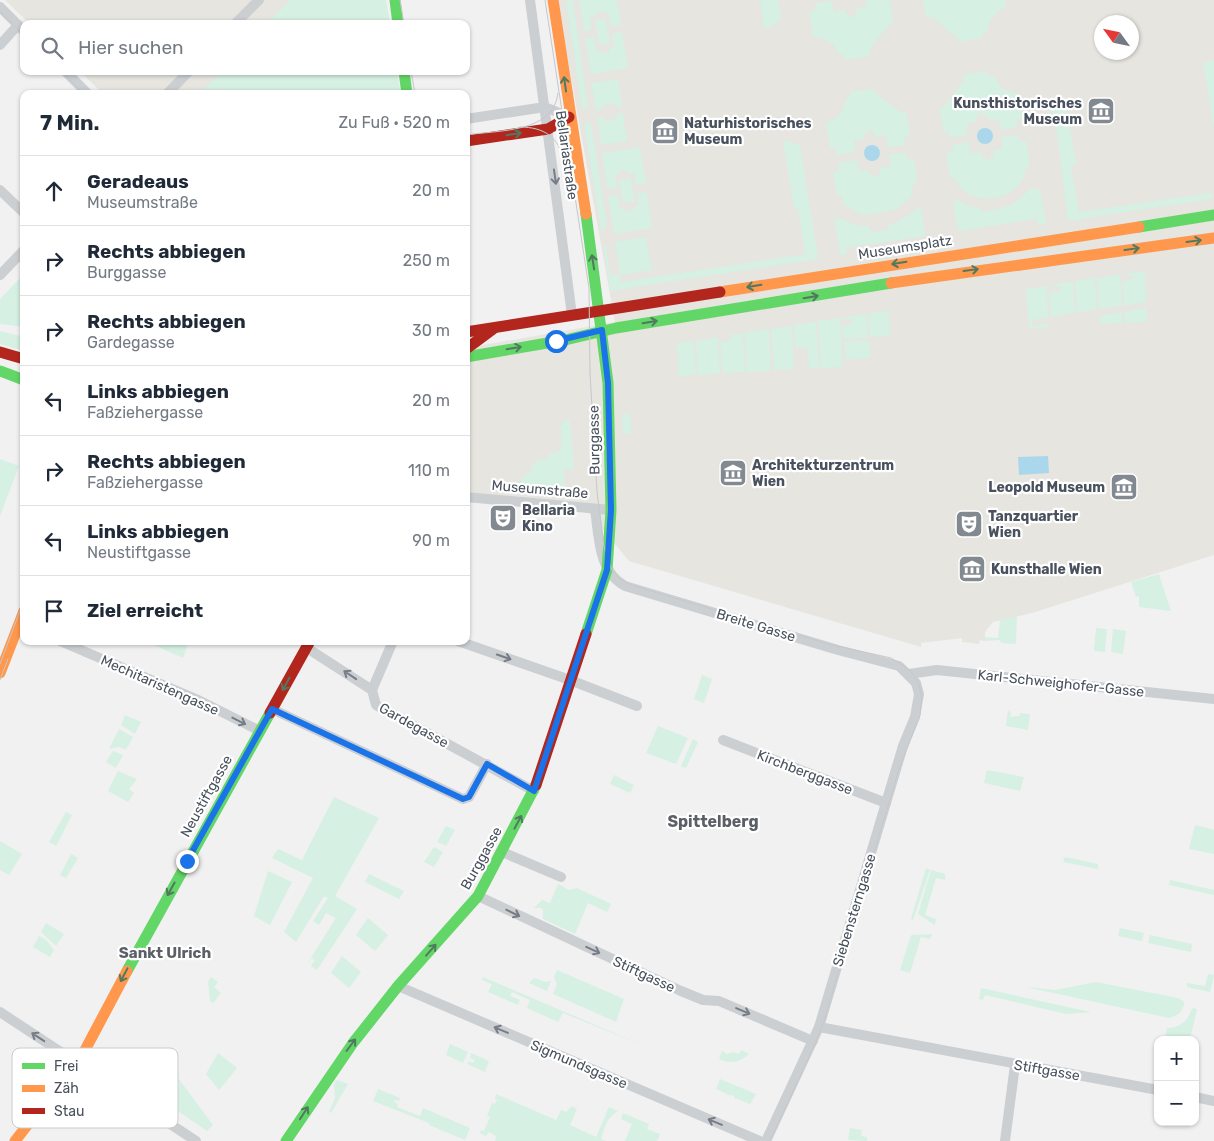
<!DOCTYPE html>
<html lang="de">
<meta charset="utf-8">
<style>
body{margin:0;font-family:Rubik,sans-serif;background:#f6f6f7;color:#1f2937}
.controls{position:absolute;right:15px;bottom:15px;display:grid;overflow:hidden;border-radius:10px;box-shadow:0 1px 4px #0004}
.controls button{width:45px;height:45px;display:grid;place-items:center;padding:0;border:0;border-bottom:1px solid #e0e1e3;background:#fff;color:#1f2937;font:25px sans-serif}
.compass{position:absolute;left:1094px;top:15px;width:45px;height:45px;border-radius:50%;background:#fff;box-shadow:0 1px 4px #0004;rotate:303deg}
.stop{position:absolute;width:15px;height:15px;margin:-11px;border:4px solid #1a73e8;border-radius:50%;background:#fff}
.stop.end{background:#1a73e8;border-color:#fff;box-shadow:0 1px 5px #0008}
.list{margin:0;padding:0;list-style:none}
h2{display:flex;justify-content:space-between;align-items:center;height:65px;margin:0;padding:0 20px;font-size:21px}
h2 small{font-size:16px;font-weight:400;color:#747a83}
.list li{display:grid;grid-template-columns:32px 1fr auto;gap:15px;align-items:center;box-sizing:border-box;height:70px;padding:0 20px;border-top:1px solid #e0e1e3}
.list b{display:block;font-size:19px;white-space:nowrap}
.list p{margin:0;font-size:16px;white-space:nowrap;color:#747a83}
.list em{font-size:16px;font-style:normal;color:#747a83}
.icon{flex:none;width:28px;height:28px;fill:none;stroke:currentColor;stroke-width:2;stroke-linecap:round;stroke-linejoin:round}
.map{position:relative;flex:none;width:1214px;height:1141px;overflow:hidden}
.search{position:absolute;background:#fff;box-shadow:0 1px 4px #0004;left:20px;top:20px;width:450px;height:55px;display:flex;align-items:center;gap:12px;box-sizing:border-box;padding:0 18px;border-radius:10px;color:#747a83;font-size:19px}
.panel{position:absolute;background:#fff;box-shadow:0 1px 4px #0004;left:20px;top:90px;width:450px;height:555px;border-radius:10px}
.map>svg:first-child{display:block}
</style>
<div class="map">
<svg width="1214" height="1141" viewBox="0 0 1214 1141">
<rect width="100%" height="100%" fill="#f1f1f1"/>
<g fill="#e6e5df" fill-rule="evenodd">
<path d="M5 0H385L389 24H30Z"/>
<path d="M557 0H1214V555L1032 613 993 622 985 632V641L980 640 979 644 962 642V638L921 643V647L629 561 582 504 466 492V348L615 322ZM1102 22H1132V52H1102Z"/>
<path d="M80 71H397L398 94H103Z"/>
</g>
<g fill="#d6f0e3">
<path d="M290 0H386L390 24H267Z"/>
<path d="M566 0H573L588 109H582Z"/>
<path d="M579 0H617L621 25 611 27 609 14 599 11 594 17 590 18 592 30 584 31Z"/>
<path d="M760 0H778L781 19 772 27 764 28Z"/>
<path d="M865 0H890L893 23 889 24 869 51 870 56 845 60 843 54H838C834 42 825 38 813 37L809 12 815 11 816 3 831 1 834 12 844 10 850 18 856 14V8L866 7Z"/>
<path d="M923 0H1005L1006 7C994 12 989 19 987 32L983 33 982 38 958 42 957 37 931 17 926 18Z"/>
<path d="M606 19 610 43 599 45 595 20Z"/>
<path d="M622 32 628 68 591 74 585 39 594 37 596 49 607 54 611 47 614 46 612 34Z"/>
<path d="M1214 60V129L1203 63Z"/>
<path d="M221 71H397L400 89 398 94H199Z"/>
<path d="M987 71 989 77 994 76 1002 89 1020 95 1023 118 1017 120V127L1001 130 998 119 989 120 987 116 980 113 976 118V122L967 124V135L950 138 949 132H943L940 108 944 107 964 80 963 75Z"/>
<path d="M618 79 622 107H618L608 103 600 110 596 111 591 83Z"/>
<path d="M874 89 876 94 902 113H907L910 136 904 137 905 145 888 147 886 136 876 137 872 131 869 130 864 135 863 139 854 141 856 152 837 155 836 147 830 148 826 123C838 118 845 112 845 99L850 98V92Z"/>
<path d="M1065 97 1076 165 1071 167 1079 212 1211 193 1212 199 1068 221 1055 118 1050 106Z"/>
<path d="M623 113 627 141 601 145 597 118 601 117 606 121H612L618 114Z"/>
<path d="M591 122 607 225 601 232 584 123Z"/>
<path d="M1018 135 1021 142H1027L1030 166 1026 167C1024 202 967 210 955 178H950L946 153 953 152 952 145 969 142 971 154 981 152 983 157 988 160 993 156 994 150 1002 149V137Z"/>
<path d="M783 140 800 145 818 259 610 291 603 245H606L610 276 620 274 615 242 619 241 646 237 652 270 620 275 621 282 805 254 798 209 794 208Z"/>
<path d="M640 147 646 183 636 185 634 173 630 174 623 169 615 176 617 188 607 189 602 153Z"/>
<path d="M906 152 907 159 914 158 917 183 913 184 911 197 895 210 864 215 845 206 841 195 837 196 833 172 839 170 838 163 857 160 859 171 868 170 870 175 875 177 880 174V168L890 166 889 155Z"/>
<path d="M631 178 635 202 623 203 619 180Z"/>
<path d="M1032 188 1040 190 1046 224 1038 225 1037 219 958 231 953 201 957 200C965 206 979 207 984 212L1012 205Z"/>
<path d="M647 192 652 228 614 234 608 197 618 195 620 208 631 212 635 206 639 205 637 193Z"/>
<path d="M921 206 925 236 846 248 847 254 840 256 835 221 836 217 856 225 868 226 872 232 887 230 888 226 903 219Z"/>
<path d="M1145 271 1146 302 1124 306 1122 281 1133 280 1132 275 1126 276V274Z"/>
<path d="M24 274V327L0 324V299Z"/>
<path d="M1120 275 1122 306 1099 309 1097 278Z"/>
<path d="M1095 278 1097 309 1077 313 1075 281Z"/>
<path d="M1073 282 1075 313 1051 317 1049 293 1061 291 1060 286 1054 287V284Z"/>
<path d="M1047 286 1048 317 1032 320V326L1049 323V327L1029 329 1026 289Z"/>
<path d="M1146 308 1147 322 1125 323 1124 312Z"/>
<path d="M889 310 890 336 870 337 868 314Z"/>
<path d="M1122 312 1123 323 1100 324V316Z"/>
<path d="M866 314 868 338 843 339 842 326 852 324 851 319 842 320V318Z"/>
<path d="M840 318 843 367 821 368 818 321Z"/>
<path d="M816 322 819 368 809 369 807 347 795 348 794 325Z"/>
<path d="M792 326 794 369 774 370 771 329Z"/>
<path d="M769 329 771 371 747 372 745 333Z"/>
<path d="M0 331 24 337V351L0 344Z"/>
<path d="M743 333 745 372 722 373 720 337 721 342 732 340 731 335Z"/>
<path d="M718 337 720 373 698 375 696 341Z"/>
<path d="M869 340 870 358 846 360 844 342Z"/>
<path d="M694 341 696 375 679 376 677 343Z"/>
<path d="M630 413 632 433 623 434 622 414Z"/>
<path d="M565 419 570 421 574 468 564 470 565 494 516 487 528 471 532 474V467L538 459H546L550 453H556C562 448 563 445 560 437L563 432 558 429Z"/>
<path d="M0 459 19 466 0 516Z"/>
<path d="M1159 574 1160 578 1171 611 1139 607V596L1136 597 1131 582Z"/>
<path d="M1017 616 1016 644 1001 643 1000 640 985 641V637L998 638 1000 620Z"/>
<path d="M1096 628 1107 629 1105 652 1094 651Z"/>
<path d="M1113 629 1126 631 1123 654 1111 652Z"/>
<path d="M145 641H161L166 644 168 641H185L187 647 183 658Z"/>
<path d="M702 675 712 679 704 703 694 699Z"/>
<path d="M1008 711 1011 712 1010 717 1019 716 1020 713 1030 714 1028 730 1006 726Z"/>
<path d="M125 715 141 722 135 734 121 725Z"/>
<path d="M658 726 688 738 676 764 646 753Z"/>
<path d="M119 729 133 737 126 750 119 747 109 749Z"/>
<path d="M693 739 698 742 686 768 681 766Z"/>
<path d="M113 751 123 755 116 768 106 762Z"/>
<path d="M987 770 1024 777 1020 791 984 783Z"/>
<path d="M118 771 137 779 129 789 134 793 128 802 108 791Z"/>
<path d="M614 775 634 785 630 793 610 784Z"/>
<path d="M334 797 379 818 335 896 357 909 317 970 311 966 315 960 312 958 307 964 336 918 326 913 319 925 313 921 328 898 324 896 296 942 284 932 313 878 272 858 278 849 302 860Z"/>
<path d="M66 812 72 815 56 846 49 842Z"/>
<path d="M1195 825 1214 830V854L1189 849Z"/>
<path d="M446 826 455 830 446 846 437 842Z"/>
<path d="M0 841 22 854 9 875 0 870Z"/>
<path d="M434 847 443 852 434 867 424 862Z"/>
<path d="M71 854 78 858 66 878 60 875Z"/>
<path d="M1065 857 1098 864V869L1063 862Z"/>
<path d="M926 868 930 870 913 920 911 919Z"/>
<path d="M931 870 945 874V880L936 878 925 915 936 919 935 925 918 914Z"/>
<path d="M268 871 292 882 270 925 254 916Z"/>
<path d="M369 874 404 891 399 899 365 882Z"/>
<path d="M1170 880 1214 890V895L1169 885Z"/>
<path d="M558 884 569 890 577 888 611 904 607 912 588 903 575 934 543 919V910L541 908H534L542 900 550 903Z"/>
<path d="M368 918 388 935 375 951 356 935Z"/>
<path d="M46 923 64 934 56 946 41 932Z"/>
<path d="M1120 928 1144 933 1142 941 1118 936Z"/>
<path d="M932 934 930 939 921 937 910 973 900 970 911 935Z"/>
<path d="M1150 935 1192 944 1191 952 1148 943Z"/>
<path d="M39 936 46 940 54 950 50 957 33 947Z"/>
<path d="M342 956 361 972 349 988 331 973Z"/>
<path d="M557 970 624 999 616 1022 553 994 557 984 554 977Z"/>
<path d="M1208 974 1214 975 1210 992 1187 987V983L1205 986Z"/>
<path d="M211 977 218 982 214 987 221 993 213 1003 210 1001 208 982Z"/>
<path d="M483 977 647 1047 563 1013 558 1022 527 1008 530 1000 512 992 510 996 520 1000 518 1005 488 992 492 984 482 980Z"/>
<path d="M534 978 545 982 551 981 547 991 529 983Z"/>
<path d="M1096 982 1178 998 1184 1002C1184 1011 1178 1016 1169 1018L1026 987 1055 990Z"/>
<path d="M981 988 1091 1012 1066 1014 985 995 983 1000 979 999Z"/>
<path d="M1192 1008 1197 1009 1190 1040 1165 1037 1167 1028C1180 1028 1189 1020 1192 1008Z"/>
<path d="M450 1044 468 1052 463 1063 446 1055Z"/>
<path d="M741 1050 749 1054C739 1063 731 1064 719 1059L722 1051 727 1054 733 1052 739 1054Z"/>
<path d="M218 1053 237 1068 219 1090 206 1074Z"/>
<path d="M471 1053 489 1061 485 1072 467 1064 469 1061 473 1063 475 1060 470 1058Z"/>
<path d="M178 1078 213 1125 207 1131 162 1100Z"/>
<path d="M720 1079 756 1094 750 1104 735 1098 732 1094 731 1096 716 1089Z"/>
<path d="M336 1080 348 1084 331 1113 329 1112 335 1098 334 1085Z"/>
<path d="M378 1089 400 1098 399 1101 395 1100 394 1102 398 1104 397 1107 420 1116 423 1108 470 1128 465 1140 429 1125V1123L373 1101Z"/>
<path d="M496 1094 556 1120 561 1110 566 1112 572 1106 577 1109 570 1125 596 1137 609 1107 618 1111C606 1118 605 1127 601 1139L606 1141H495L496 1136 489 1132 486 1136 480 1133 481 1130 484 1131 490 1117 487 1116 492 1103 495 1104 497 1100 495 1098Z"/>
<path d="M623 1113 649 1124 647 1129 660 1134 657 1141H625L632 1124 621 1119Z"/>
<path d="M850 1128 862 1130 861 1136 867 1137V1141L848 1140Z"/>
</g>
<g fill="#abd7ed">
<circle cx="985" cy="136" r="8"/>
<circle cx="872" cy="153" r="8"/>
<path d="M1048 456 1049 473 1019 475 1018 457Z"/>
</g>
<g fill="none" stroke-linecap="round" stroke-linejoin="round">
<g stroke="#cccfd2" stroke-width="10">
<path d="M530 0 572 315"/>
<path d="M0 7 24 31"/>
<path d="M235 24 259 0"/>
<path d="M0 45 18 25"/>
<path d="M65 71 88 94"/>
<path d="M167 94 189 71"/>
<path d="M466 119 545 107 569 117"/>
<path d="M0 190 24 213"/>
<path d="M0 275 24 250"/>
<path d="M466 497 611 510"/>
<path d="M595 509C599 537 598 571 625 586L838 650 899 666 916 683 919 694 915 717 903 746 819 1027 766 1141"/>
<path d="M60 641 196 699 260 731"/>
<path d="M458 641 570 680 637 706"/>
<path d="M307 648 372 690 376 705 534 791"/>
<path d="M909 674 937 670 1214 699"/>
<path d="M372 690 393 641"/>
<path d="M272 709 463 799 469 797 487 764"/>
<path d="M723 740 886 803"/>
<path d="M502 852 561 877"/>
<path d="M478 896 681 991 703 1000 719 1001 813 1041"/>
<path d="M398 986 760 1141"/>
<path d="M0 1012 196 1141"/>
<path d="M819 1027 1158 1090"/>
<path d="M1195 1097 1214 1101"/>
<path d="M1005 1141 1015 1065"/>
</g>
<g stroke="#63d668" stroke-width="11">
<path d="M395 0 398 24"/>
<path d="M404 71 407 94"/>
<path d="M586 214 608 383 611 510 607 570 586 634"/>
<path d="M1139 227 1214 215"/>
<path d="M466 357 565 340 616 328 891 283"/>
<path d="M0 371 24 380"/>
<path d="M127 971 270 713"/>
<path d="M286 1141 353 1043 398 986 478 896 536 785"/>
</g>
<g stroke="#ff974d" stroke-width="11">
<path d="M553 0 586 214"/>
<path d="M891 283 1214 238"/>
<path d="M720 292 1139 227"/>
<path d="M0 673 24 611"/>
<path d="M15 1141 84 1052 127 971"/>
</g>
<g stroke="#b3261e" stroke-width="11">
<path d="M466 141 548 129 569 117"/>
<path d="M466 332 720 292"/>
<path d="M466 349 493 329"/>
<path d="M0 352 24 359"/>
<path d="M270 713 310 641"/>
<path d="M536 785 586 634"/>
</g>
<g stroke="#c6c8cb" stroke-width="1">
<path d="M400 0 404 24"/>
<path d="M545 0 589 288 590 373 597 492 604 547 612 570 620 579 631 585 828 644 891 658 910 670 918 682 922 697 920 715 899 769 824 1021 815 1044 770 1141"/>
<path d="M0 12 24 35"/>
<path d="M61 71 84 94"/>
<path d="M411 71 415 94"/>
<path d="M520 127C544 127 559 137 564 161"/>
<path d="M466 135C496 130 554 134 558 93"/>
<path d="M0 664 24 600"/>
<path d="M0 680 8 659"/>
</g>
</g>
<defs><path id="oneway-shaft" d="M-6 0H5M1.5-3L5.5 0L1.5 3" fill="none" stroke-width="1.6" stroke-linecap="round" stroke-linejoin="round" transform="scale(1.25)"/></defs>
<g stroke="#507960">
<use href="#oneway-shaft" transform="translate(565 84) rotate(-98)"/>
<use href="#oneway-shaft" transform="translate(514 134) rotate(-9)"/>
<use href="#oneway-shaft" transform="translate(1194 241) rotate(-8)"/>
<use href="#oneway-shaft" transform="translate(1132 249) rotate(-8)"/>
<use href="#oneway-shaft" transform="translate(593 262) rotate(-99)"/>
<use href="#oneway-shaft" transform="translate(899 263) rotate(171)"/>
<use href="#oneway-shaft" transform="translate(971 270) rotate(-8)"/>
<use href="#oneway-shaft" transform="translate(754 286) rotate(171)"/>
<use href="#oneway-shaft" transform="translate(811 297) rotate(-9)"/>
<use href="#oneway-shaft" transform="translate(650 322) rotate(-9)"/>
<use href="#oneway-shaft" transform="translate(514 348) rotate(-10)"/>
<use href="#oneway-shaft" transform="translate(286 684) rotate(119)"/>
<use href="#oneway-shaft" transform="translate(518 822) rotate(-62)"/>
<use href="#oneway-shaft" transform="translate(171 889) rotate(119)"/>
<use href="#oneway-shaft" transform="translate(431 950) rotate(-49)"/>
<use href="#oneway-shaft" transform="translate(124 975) rotate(118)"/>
<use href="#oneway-shaft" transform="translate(351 1045) rotate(-53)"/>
<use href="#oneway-shaft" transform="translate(304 1113) rotate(-57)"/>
</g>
<g stroke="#767d86">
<use href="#oneway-shaft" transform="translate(555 177) rotate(82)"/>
<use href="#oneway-shaft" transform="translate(504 657) rotate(19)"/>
<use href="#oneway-shaft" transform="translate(350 675) rotate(-146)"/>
<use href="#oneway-shaft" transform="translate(239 721) rotate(27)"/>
<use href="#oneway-shaft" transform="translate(513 913) rotate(26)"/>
<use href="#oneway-shaft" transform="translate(593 950) rotate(25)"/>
<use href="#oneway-shaft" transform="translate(743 1011) rotate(23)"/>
<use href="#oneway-shaft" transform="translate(501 1030) rotate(-157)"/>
<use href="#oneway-shaft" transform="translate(38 1037) rotate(-147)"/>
<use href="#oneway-shaft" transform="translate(715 1122) rotate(-157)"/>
</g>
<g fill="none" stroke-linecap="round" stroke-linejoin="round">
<path stroke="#1a73e8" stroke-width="6" d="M187 861 272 709 463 799 469 797 487 764 534 791 607 570 611 510 608 383 602 330 556 341"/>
</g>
<defs>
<g id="museum-square" transform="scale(1.4375)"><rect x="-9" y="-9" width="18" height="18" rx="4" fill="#838991" stroke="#fff"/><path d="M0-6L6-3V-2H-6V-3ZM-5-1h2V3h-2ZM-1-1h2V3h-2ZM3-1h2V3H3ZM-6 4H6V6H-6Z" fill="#fff"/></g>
<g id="theatre-square" transform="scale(1.4375)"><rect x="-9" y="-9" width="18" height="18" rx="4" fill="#838991" stroke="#fff"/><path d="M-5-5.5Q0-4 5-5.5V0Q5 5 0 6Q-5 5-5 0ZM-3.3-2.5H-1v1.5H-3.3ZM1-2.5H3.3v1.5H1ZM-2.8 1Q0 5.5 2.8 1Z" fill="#fff"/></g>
</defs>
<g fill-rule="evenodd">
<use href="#museum-square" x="1101" y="111"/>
<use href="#museum-square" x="665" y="131"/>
<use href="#museum-square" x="733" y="473"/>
<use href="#museum-square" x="1124" y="487"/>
<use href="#theatre-square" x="503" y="518"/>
<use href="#theatre-square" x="969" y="524"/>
<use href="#museum-square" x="972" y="569"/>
</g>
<g text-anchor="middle" stroke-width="4.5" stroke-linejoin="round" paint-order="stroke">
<g font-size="14" font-weight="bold" fill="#48515d" stroke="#fff" text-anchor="start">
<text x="1082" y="108" text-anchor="end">Kunsthistorisches<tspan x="1082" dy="16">Museum</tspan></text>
<text x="684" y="128">Naturhistorisches<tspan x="684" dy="16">Museum</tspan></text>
<text x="752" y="470">Architekturzentrum<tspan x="752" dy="16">Wien</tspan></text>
<text x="1105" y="492" text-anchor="end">Leopold Museum</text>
<text x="522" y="515">Bellaria<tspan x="522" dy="16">Kino</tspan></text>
<text x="988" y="521">Tanzquartier<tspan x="988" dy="16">Wien</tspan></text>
<text x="991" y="574">Kunsthalle Wien</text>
</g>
<g font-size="14" fill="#48515d" stroke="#fff">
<text transform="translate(567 155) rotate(82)" y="5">Bellariastraße</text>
<text transform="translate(905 247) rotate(-9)" y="5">Museumsplatz</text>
<text transform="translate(594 440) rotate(-91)" y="5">Burggasse</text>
<text transform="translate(540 489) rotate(5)" y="5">Museumstraße</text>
<text transform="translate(756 625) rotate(17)" y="5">Breite Gasse</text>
<text transform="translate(1061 683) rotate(6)" y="5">Karl-Schweighofer-Gasse</text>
<text transform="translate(160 685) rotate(24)" y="5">Mechitaristengasse</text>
<text transform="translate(414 725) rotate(29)" y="5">Gardegasse</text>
<text transform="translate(805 772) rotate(21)" y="5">Kirchberggasse</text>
<text transform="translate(206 796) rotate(-61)" y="5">Neustiftgasse</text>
<text transform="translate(481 858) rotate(-61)" y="5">Burggasse</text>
<text transform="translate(854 910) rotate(-73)" y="5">Siebensterngasse</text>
<text transform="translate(644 974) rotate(25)" y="5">Stiftgasse</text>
<text transform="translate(579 1064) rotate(23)" y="5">Sigmundsgasse</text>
<text transform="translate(1047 1070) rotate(10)" y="5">Stiftgasse</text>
</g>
<g font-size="15" font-weight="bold" fill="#5c5f65" stroke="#fff">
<text x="165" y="958">Sankt Ulrich</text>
</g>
<g font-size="16" font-weight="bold" fill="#5c5f65" stroke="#fff">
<text x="713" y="827">Spittelberg</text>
</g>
</g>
<rect x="12" y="1048" width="166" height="80" rx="8" fill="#fff" stroke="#c8cbce" stroke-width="1"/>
<rect x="22" y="1063" width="23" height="6" fill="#63d668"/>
<rect x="22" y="1085" width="23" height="7" fill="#ff974d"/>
<rect x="22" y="1108" width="23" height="6" fill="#b3261e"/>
<g font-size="14" fill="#48515d">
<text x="54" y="1071">Frei</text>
<text x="54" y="1093">Zäh</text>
<text x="54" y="1116">Stau</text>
</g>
</svg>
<div class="controls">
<button>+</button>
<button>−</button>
</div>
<svg class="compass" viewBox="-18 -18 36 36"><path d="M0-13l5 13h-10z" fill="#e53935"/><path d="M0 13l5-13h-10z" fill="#747a83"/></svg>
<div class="stop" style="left:556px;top:341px"></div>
<div class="stop end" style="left:187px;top:861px"></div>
<div class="search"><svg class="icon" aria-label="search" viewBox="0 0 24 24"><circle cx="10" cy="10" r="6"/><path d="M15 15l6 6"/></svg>Hier suchen</div>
<section class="panel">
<h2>7 Min.<small>Zu Fuß · 520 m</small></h2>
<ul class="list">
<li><svg class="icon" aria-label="ahead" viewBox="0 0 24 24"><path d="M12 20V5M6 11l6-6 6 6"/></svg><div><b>Geradeaus</b><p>Museumstraße</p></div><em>20 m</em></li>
<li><svg class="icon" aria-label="right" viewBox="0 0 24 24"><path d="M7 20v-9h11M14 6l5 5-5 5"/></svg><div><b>Rechts abbiegen</b><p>Burggasse</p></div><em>250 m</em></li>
<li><svg class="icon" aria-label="right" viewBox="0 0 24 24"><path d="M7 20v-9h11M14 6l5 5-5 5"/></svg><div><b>Rechts abbiegen</b><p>Gardegasse</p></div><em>30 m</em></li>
<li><svg class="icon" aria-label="left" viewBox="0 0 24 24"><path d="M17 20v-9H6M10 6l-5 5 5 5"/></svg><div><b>Links abbiegen</b><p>Faßziehergasse</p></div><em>20 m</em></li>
<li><svg class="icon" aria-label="right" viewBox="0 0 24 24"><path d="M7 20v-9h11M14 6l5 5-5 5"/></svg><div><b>Rechts abbiegen</b><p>Faßziehergasse</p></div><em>110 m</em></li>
<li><svg class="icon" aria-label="left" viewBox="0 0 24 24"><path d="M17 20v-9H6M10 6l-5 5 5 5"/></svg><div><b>Links abbiegen</b><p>Neustiftgasse</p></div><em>90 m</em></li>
<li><svg class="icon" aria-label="arrive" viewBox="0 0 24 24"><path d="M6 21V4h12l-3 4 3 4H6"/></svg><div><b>Ziel erreicht</b></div></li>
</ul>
</section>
</div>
